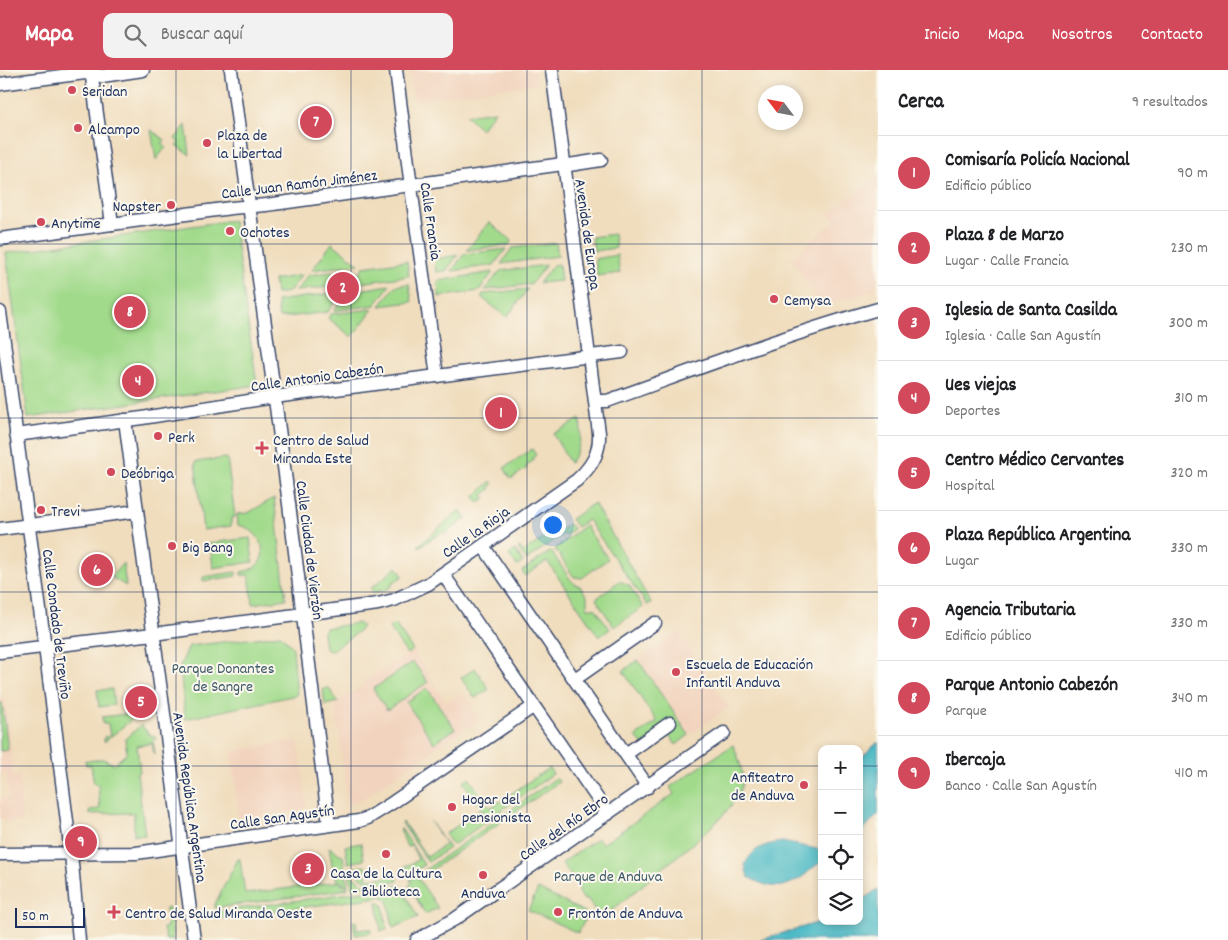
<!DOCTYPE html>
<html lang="es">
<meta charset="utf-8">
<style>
body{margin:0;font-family:Dekko,sans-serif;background:#f2f2f2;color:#202124}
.controls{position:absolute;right:15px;bottom:15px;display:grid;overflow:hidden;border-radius:10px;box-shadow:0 2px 8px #0003}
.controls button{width:45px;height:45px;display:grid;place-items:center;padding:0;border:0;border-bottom:1px solid #e0e0e0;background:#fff;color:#202124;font:25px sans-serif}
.compass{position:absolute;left:758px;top:15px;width:45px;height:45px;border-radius:50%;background:#fff;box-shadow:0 2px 8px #0003;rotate:302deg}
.scale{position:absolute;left:15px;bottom:12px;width:70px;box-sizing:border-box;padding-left:5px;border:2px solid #1b2f5e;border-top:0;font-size:14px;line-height:18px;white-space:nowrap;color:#1b2f5e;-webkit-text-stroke:4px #fbf7ec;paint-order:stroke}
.you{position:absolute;left:552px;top:454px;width:18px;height:18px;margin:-12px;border:4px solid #fff;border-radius:50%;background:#1a73e8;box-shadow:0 0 0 8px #1a73e833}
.badge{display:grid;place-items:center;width:32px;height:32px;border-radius:50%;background:#d1495b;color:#fff;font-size:16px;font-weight:700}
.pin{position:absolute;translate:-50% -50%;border:2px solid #fff;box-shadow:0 1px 5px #0006}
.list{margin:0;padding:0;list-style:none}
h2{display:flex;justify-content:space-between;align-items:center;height:65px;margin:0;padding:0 20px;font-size:21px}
h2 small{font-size:16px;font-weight:400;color:#757577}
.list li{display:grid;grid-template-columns:32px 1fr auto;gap:15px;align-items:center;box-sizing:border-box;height:75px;padding:0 20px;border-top:1px solid #e0e0e0}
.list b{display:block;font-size:19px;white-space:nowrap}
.list p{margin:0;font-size:16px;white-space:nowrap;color:#757577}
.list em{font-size:16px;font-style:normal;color:#757577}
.icon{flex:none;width:28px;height:28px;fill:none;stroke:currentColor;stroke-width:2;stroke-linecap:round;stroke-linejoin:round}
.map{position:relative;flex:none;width:878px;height:870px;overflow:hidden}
header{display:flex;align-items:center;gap:30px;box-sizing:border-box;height:70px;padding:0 25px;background:#d1495b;color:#fff}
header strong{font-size:24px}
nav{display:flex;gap:28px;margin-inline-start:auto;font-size:18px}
.search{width:350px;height:45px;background:#f2f2f2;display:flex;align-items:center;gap:12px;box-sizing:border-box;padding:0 18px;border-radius:10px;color:#757577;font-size:19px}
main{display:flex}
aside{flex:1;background:#fff}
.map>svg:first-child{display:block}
</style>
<header>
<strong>Mapa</strong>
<div class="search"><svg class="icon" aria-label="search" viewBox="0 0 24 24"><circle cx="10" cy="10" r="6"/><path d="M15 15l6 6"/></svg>Buscar aquí</div>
<nav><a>Inicio</a><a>Mapa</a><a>Nosotros</a><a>Contacto</a></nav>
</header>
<main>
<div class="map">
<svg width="878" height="870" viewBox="0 0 878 870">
<rect width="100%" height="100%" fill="#fbf7ec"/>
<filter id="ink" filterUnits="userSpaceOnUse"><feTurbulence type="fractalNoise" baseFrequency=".02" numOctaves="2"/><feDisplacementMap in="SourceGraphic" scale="10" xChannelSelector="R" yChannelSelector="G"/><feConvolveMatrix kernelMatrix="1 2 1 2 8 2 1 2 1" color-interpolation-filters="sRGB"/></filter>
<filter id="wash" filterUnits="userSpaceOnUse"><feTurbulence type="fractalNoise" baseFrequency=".0096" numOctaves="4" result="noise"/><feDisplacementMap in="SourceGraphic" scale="20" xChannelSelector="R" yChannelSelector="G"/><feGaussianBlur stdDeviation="1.12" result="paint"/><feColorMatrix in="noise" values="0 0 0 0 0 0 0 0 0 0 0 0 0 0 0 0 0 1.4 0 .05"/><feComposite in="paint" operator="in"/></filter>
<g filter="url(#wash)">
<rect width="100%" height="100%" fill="#f0ddbd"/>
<g fill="#f2d4be">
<path d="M410 0H535L537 14 413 30Z"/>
<path d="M878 105V219L822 237 791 188 835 151 829 143Z"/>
<path d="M678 562 729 637 689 665 638 590Z"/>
<path d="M413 580 446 632 463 622 479 649 364 728 348 736 335 634 364 614 363 612 383 598 385 600Z"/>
<path d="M0 629H5L14 707 20 706 22 752H5L4 748H0V728H9L6 704 0 705Z"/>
<path d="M298 670 307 735 303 736V740L239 748 231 683 234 680Z"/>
</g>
<g fill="#a1da8b" stroke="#5e8474">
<path d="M495 41 481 59 466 45Z"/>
<path d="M186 55 190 85 176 75 179 72 175 69Z"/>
<path d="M151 60 165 70 162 74 166 77 156 90Z"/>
<path d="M233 150 257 315 28 348 6 183Z"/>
<path d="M489 152 512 171 509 175 467 180Z"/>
<path d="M614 164 616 178 594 181 592 167Z"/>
<path d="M332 173 359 194 312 200Z"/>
<path d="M556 173 558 186 501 194 512 178Z"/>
<path d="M506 179 494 195 452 201 464 184Z"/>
<path d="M458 185 446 201 436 202 435 189Z"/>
<path d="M617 185 620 203 597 206 595 189Z"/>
<path d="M407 191 409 206 352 214 363 197Z"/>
<path d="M559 194 561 211 539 213 553 195Z"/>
<path d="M546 195 531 214 485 220 500 201Z"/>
<path d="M355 199 344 215 296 221 309 205Z"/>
<path d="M493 202 479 221 439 227 438 211Z"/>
<path d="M302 205 289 222 276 224 274 210Z"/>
<path d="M409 214 412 232 380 236 395 216Z"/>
<path d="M390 215 375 235 334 241 347 222Z"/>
<path d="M528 219 507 247 481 227 483 224Z"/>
<path d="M341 222 328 242 279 248 277 231Z"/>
<path d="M373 239 352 267 328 248 331 244Z"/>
<path d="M580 349C582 366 581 378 570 393L553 364Z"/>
<path d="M532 379 536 385 533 388 534 390 526 396 527 398 511 409 504 398Z"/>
<path d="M227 388 235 447 231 448V456L203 460 195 392Z"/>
<path d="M491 411 493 415 489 417 491 419 483 425 485 429 479 433 474 427Z"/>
<path d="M274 428 286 529 253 534 249 505H241V502C275 497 265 460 238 455L237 444 248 443Z"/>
<path d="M594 433 651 533 647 535 588 450 577 457 571 449Z"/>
<path d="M460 440 466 449 444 464 442 462 419 477 418 476Z"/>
<path d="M569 454 574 459 565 466 563 464 526 490 518 478 520 477 523 482 547 466 549 468Z"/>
<path d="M585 455 608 489 582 508 574 507 555 479Z"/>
<path d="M250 468 253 492 213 498 210 473Z"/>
<path d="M515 480 523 492 517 496 509 485Z"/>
<path d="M551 481 570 509 575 514 580 516 587 526V538H595L610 559 599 567 547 491 525 506 522 501Z"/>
<path d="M123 493 126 516 111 507Z"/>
<path d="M397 497 403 506 392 513V516L382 522 381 520 373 523 371 518Z"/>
<path d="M236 502V506L203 511V507Z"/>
<path d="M619 511 629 515 643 537 614 557 596 529Z"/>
<path d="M358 553 362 556 359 561 331 581 325 579 323 562 326 558Z"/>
<path d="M395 554 413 580 407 584 389 558Z"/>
<path d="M281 565 293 578 297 625 185 649 180 596 189 576Z"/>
<path d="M638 590 689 665 676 675 669 665 646 680 636 666 657 652 623 601Z"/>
<path d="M413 592 428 612 387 640 373 619Z"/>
<path d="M475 598 489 619 475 628 461 608Z"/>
<path d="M328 617 338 632 325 635 323 620Z"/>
<path d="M427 618 455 659 434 673 406 632Z"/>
<path d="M112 619 114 635 99 637 97 620Z"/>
<path d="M0 633H2L8 680 0 681Z"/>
<path d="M141 642 104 672V667L110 666 108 654H103L102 647Z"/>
<path d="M141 655 151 666H155L156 669 153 670 155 684H154L152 673 137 676 140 702 137 703 145 765H134V743L90 744V740L100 739 98 714H94L91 695H86L85 690 88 691 103 689 114 694 127 683 125 669Z"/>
<path d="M733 675C738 687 744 701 742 715 736 742 684 780 663 798 643 815 622 832 601 849L587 828 584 830 578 821 580 819 562 793 598 768 603 774 674 724 670 717Z"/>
<path d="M549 698 553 704 489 749 463 712 469 708 490 738Z"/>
<path d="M556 708 559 712 421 807 422 802Z"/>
<path d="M480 740 487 751 453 775 445 764Z"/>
<path d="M430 751 449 778 428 792 402 753 403 752 427 787 446 774Z"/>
<path d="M401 758 424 795 408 806 404 797 418 790 412 775 407 777 400 759Z"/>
<path d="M361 773 364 790 348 793 345 776Z"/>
<path d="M329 777 343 786 348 817 336 808 335 801H333Z"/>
<path d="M238 789H240L245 824 336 812V810L348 819 215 838V834Z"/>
<path d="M365 796 367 809 397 806 398 811 371 815 349 798Z"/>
<path d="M349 803 366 816 352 818Z"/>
<path d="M419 804 418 808 438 838 425 844 409 815 412 813 410 810Z"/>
<path d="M400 815 418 847 393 858 388 830 381 826V818Z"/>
<path d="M378 819 379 827 216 849 215 842Z"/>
<path d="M538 819 588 844 578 863 528 840Z"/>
<path d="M377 832 383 835 387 860 381 861Z"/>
<path d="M166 838H170L173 870H166L163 858 167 857Z"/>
<path d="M353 851H356L357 860 370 859 371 863 355 865Z"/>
</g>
<g fill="#4cbac5" stroke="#347492">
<path d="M878 672V745L859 764V750L863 742 859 730V694L863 686Z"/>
<path d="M782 772 822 780V792C815 795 812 799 806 804 785 820 771 820 748 807L745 795C752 778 766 774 782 772Z"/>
<path d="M878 819V870H760L823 851H859V832Z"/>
</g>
</g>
<g filter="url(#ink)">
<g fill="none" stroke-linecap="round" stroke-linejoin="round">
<g stroke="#3b496c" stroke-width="15">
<g id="minor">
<path d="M91 0 112 154"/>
<path d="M231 0 289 434 329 755"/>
<path d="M396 0 413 132 437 306"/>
<path d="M0 14 85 3 102 6 143 0"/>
<path d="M0 169 231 138 266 135 563 94 569 95 601 90"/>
<path d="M0 242 45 577 71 783 79 870"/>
<path d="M595 331H607C697 299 786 265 878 239"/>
<path d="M125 350 194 870"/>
<path d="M16 365 142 348 274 327 622 282"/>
<path d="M0 459 137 441"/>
<path d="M483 476 648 717"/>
<path d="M443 504 608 744"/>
<path d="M0 582 153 564 378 534 394 530 428 514 577 410C592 396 600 383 599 363L552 0"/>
<path d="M575 609 655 553"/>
<path d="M626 684 670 653"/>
<path d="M0 784 136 783 359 751 368 748 392 733 534 636"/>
<path d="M417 870 455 849 724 663"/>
</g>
</g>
<use href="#minor" stroke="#fff" stroke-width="12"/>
</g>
</g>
<path fill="none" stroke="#1b2f5e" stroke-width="1" stroke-opacity="0.55" d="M176 0V870M351 0V870M527 0V870M702 0V870M0 174H878M0 348H878M0 522H878M0 696H822M859 696H878"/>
<g fill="#d1495b" stroke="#fbf7ec" stroke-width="2">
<circle cx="72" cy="20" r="5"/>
<circle cx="78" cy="58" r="5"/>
<circle cx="207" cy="73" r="5"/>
<circle cx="171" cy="135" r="5"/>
<circle cx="41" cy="152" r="5"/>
<circle cx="230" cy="161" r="5"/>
<circle cx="774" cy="229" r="5"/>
<circle cx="158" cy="366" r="5"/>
<path d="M259.5 370.5h5v5h5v5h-5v5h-5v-5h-5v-5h5z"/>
<circle cx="111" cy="402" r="5"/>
<circle cx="41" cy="440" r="5"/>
<circle cx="172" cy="476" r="5"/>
<circle cx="676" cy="602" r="5"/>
<circle cx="804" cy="715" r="5"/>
<circle cx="452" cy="737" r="5"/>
<circle cx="386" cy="784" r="5"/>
<circle cx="483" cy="805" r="5"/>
<path d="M111.5 834.5h5v5h5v5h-5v5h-5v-5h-5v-5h5z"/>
<circle cx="558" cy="842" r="5"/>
</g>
<g text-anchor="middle" stroke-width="4" stroke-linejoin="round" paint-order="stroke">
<g font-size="16" fill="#1b2f5e" stroke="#fbf7ec" text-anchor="start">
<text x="82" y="26">Seridan</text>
<text x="88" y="64">Alcampo</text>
<text x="217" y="70">Plaza de<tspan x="217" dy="18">la Libertad</tspan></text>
<text x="161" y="141" text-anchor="end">Napster</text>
<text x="51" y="158">Anytime</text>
<text x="240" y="167">Ochotes</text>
<text x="784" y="235">Cemysa</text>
<text x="168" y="372">Perk</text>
<text x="273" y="375">Centro de Salud<tspan x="273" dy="18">Miranda Este</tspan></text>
<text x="121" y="408">Deóbriga</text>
<text x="51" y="446">Trevi</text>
<text x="182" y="482">Big Bang</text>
<text x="686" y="599">Escuela de Educación<tspan x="686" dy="18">Infantil Anduva</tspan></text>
<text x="794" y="712" text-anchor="end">Anfiteatro<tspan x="794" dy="18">de Anduva</tspan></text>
<text x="462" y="734">Hogar del<tspan x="462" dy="18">pensionista</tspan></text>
<text x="386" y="808" text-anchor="middle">Casa de la Cultura<tspan x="386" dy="18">- Biblioteca</tspan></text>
<text x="483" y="828" text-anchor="middle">Anduva</text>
<text x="125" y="848">Centro de Salud Miranda Oeste</text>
<text x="568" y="848">Frontón de Anduva</text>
</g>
<g font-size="16" fill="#1b2f5e" stroke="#fbf7ec">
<text transform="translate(299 113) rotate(-7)" y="6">Calle Juan Ramón Jiménez</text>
<text transform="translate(432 151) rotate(82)" y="6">Calle Francia</text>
<text transform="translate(589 164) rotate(82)" y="6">Avenida de Europa</text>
<text transform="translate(317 306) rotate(-8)" y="6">Calle Antonio Cabezón</text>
<text transform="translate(475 461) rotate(-35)" y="6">Calle la Rioja</text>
<text transform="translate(311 480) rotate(83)" y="6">Calle Ciudad de Vierzón</text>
<text transform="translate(58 554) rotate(83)" y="6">Calle Condado de Treviño</text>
<text transform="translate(191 727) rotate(82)" y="6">Avenida República Argentina</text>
<text transform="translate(282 746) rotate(-8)" y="6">Calle San Agustín</text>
<text transform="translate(563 756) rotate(-35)" y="6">Calle del Río Ebro</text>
</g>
<g font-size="16" fill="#3c5a69" stroke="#fbf7ec">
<text x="223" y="603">Parque Donantes<tspan x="223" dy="18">de Sangre</tspan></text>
<text x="608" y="811">Parque de Anduva</text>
</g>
</g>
</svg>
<div class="controls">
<button>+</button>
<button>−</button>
<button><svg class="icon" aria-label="locate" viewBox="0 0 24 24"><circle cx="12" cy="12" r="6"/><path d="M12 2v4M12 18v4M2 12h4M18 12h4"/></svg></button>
<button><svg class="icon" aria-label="layers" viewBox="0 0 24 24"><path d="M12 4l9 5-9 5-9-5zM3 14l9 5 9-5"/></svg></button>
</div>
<svg class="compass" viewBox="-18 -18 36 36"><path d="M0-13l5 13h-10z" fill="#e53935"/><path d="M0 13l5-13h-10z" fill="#757577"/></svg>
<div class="scale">50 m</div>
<div class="you"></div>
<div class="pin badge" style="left:501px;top:343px">1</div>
<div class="pin badge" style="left:343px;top:218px">2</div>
<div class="pin badge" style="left:308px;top:799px">3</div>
<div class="pin badge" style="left:138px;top:311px">4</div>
<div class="pin badge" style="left:141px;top:632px">5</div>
<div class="pin badge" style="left:97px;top:500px">6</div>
<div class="pin badge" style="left:316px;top:52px">7</div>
<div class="pin badge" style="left:130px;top:242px">8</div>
<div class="pin badge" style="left:81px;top:772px">9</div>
</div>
<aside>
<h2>Cerca<small>9 resultados</small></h2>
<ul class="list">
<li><span class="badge">1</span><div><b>Comisaría Policía Nacional</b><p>Edificio público</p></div><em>90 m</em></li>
<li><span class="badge">2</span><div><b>Plaza 8 de Marzo</b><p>Lugar · Calle Francia</p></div><em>230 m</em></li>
<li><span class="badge">3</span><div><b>Iglesia de Santa Casilda</b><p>Iglesia · Calle San Agustín</p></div><em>300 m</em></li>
<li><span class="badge">4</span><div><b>Ues viejas</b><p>Deportes</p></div><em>310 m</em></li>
<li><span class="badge">5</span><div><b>Centro Médico Cervantes</b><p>Hospital</p></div><em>320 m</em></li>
<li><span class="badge">6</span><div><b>Plaza República Argentina</b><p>Lugar</p></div><em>330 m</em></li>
<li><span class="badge">7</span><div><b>Agencia Tributaria</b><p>Edificio público</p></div><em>330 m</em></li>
<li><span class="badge">8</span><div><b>Parque Antonio Cabezón</b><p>Parque</p></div><em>340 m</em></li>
<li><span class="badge">9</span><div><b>Ibercaja</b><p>Banco · Calle San Agustín</p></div><em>410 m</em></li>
</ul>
</aside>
</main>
